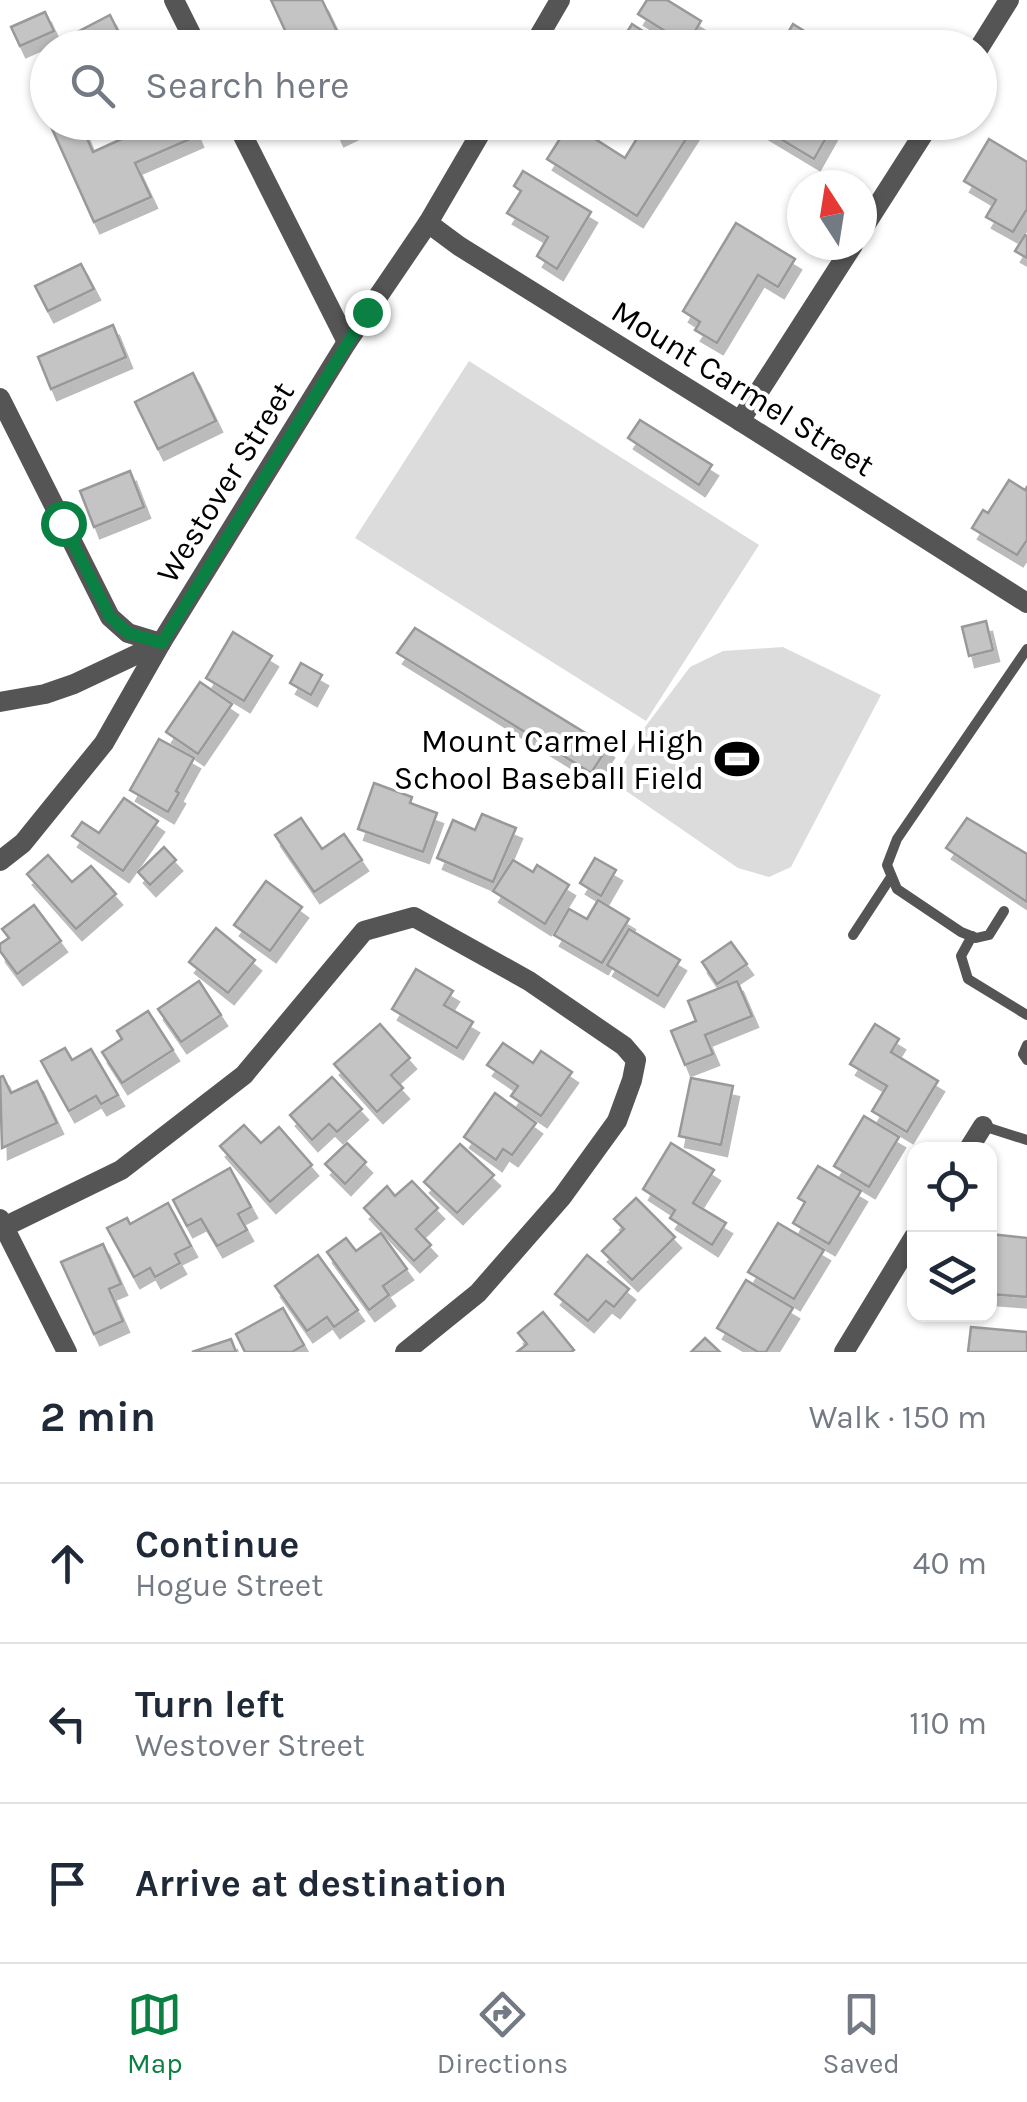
<!DOCTYPE html>
<meta charset="utf-8">
<style>
body{margin:0;font-family:Karla,sans-serif;background:#f6f6f7;color:#1f2937}
.controls{position:absolute;right:30px;bottom:30px;display:grid;overflow:hidden;border-radius:20px;box-shadow:0 2px 8px #0004}
.controls button{width:90px;height:90px;display:grid;place-items:center;padding:0;border:0;border-bottom:2px solid #e0e1e3;background:#fff;color:#1f2937;font:50px sans-serif}
.compass{position:absolute;left:787px;top:170px;width:90px;height:90px;border-radius:50%;background:#fff;box-shadow:0 2px 8px #0004;rotate:348deg}
.stop{position:absolute;width:30px;height:30px;margin:-22px;border:8px solid #0b8043;border-radius:50%;background:#fff}
.stop.end{background:#0b8043;border-color:#fff;box-shadow:0 2px 10px #0008}
.list{margin:0;padding:0;list-style:none}
h2{display:flex;justify-content:space-between;align-items:center;height:130px;margin:0;padding:0 40px;font-size:42px}
h2 small{font-size:32px;font-weight:400;color:#747a83}
.list li{display:grid;grid-template-columns:65px 1fr auto;gap:30px;align-items:center;box-sizing:border-box;height:160px;padding:0 40px;border-top:2px solid #e0e1e3}
.list b{display:block;font-size:38px;white-space:nowrap}
.list p{margin:0;font-size:32px;white-space:nowrap;color:#747a83}
.list em{font-size:32px;font-style:normal;color:#747a83}
.icon{flex:none;width:55px;height:55px;fill:none;stroke:currentColor;stroke-width:2;stroke-linecap:round;stroke-linejoin:round}
.map{position:relative;flex:none;width:1027px;height:1352px;overflow:hidden}
.search{position:absolute;background:#fff;box-shadow:0 2px 8px #0004;left:30px;right:30px;top:30px;height:110px;display:flex;align-items:center;gap:25px;box-sizing:border-box;padding:0 35px;border-radius:55px;color:#747a83;font-size:38px}
.sheet{height:610px;background:#fff}
nav{display:flex;justify-content:space-around;align-items:center;box-sizing:border-box;height:140px;border-top:2px solid #e0e1e3;background:#fff;font-size:28px;color:#747a83}
nav a{display:grid;justify-items:center;gap:5px}
nav .on{color:#0b8043}
.map>svg:first-child{display:block}
</style>
<div class="map">
<svg width="1027" height="1352" viewBox="0 0 1027 1352">
<defs>
<filter id="shadow"><feDropShadow dx="6" dy="11" stdDeviation="0" flood-color="#0004"/></filter>
</defs>
<rect width="100%" height="100%" fill="#fff"/>
<g fill="#dcdcdc">
<path d="M469 361 759 545 646 721 355 538Z"/>
<path d="M783 647 881 695 791 867 769 877 738 868 613 782 639 735 690 667 723 651Z"/>
</g>
<g fill="#c4c4c4" stroke="#999" stroke-width="2.5" filter="url(#shadow)">
<path d="M271 0H322L345 48H277L290 41Z"/>
<path d="M647 0H667L701 21 687 45 638 14Z"/>
<path d="M45 12 54 31 20 46 11 27Z"/>
<path d="M110 15 123 41 109 48H63L60 41Z"/>
<path d="M632 24 669 48H617Z"/>
<path d="M793 24 817 39 811 48H779Z"/>
<path d="M48 87V118L36 93Z"/>
<path d="M49 122H80L93 152 159 122H191L197 136 135 163 151 197 94 222Z"/>
<path d="M332 122H365L338 135Z"/>
<path d="M647 122H697L637 216 547 159 570 123 625 158Z"/>
<path d="M761 122H835L814 159 759 126Z"/>
<path d="M989 139 1027 162V209L1013 232 986 217 996 200 964 181Z"/>
<path d="M523 171 591 212 557 269 537 256 548 237 507 213 521 191 514 186Z"/>
<path d="M736 223 795 259 778 287 758 275 717 343 695 330 700 322 683 311Z"/>
<path d="M1025 235 1027 236V258L1015 251Z"/>
<path d="M81 264 94 289 48 311 35 286Z"/>
<path d="M113 325 126 357 51 389 38 357Z"/>
<path d="M193 373 216 421 158 449 135 402Z"/>
<path d="M640 420 712 465 699 485 628 438Z"/>
<path d="M130 471 144 507 94 527 80 491Z"/>
<path d="M1009 480 1025 490 1027 487V540L1017 555 972 528 983 510 988 513Z"/>
<path d="M986 621 993 650 969 656 962 627Z"/>
<path d="M415 628 608 747 591 773 397 653Z"/>
<path d="M233 632 272 656 244 701 206 678Z"/>
<path d="M301 663 322 675 311 695 290 683Z"/>
<path d="M200 682 232 704 198 754 166 732Z"/>
<path d="M159 739 194 758 176 791 179 793 168 812 130 790Z"/>
<path d="M374 783 412 797 410 803 437 813 423 852 358 829Z"/>
<path d="M124 798 158 821 123 871 72 836 82 822 99 833Z"/>
<path d="M482 814 516 828 493 882 437 858 453 820 475 830Z"/>
<path d="M301 818 322 849 344 834 362 860 314 892 275 835Z"/>
<path d="M967 818 1027 854V902L946 848Z"/>
<path d="M164 847 176 860 150 885 138 872Z"/>
<path d="M48 855 72 882 91 866 116 894 76 929 27 874Z"/>
<path d="M595 858 616 870 601 896 580 883Z"/>
<path d="M513 860 533 872 537 865 569 885 545 924 493 891Z"/>
<path d="M266 881 302 907 270 951 234 925Z"/>
<path d="M598 900 629 919 602 963 554 935 569 909 587 919Z"/>
<path d="M34 905 61 941 17 974 0 951V944L9 938 2 929Z"/>
<path d="M216 928 255 960 228 993 189 962Z"/>
<path d="M629 929 680 960 658 996 607 965Z"/>
<path d="M731 942 747 964 717 984 702 962Z"/>
<path d="M416 969 453 991 444 1005 473 1022 457 1048 392 1009Z"/>
<path d="M199 981 221 1015 181 1042 158 1009Z"/>
<path d="M737 981 752 1016 705 1035 713 1054 685 1065 671 1031 696 1021 688 1001Z"/>
<path d="M148 1011 173 1050 122 1083 102 1052 122 1039 117 1031Z"/>
<path d="M380 1024 410 1058 391 1075 403 1088 377 1112 334 1064Z"/>
<path d="M875 1024 899 1039 891 1052 938 1081 907 1132 872 1111 887 1086 850 1064Z"/>
<path d="M503 1043 533 1063 541 1051 572 1072 541 1116 511 1096 518 1086 487 1065Z"/>
<path d="M65 1048 72 1060 91 1049 118 1095 101 1104 96 1096 69 1111 41 1061Z"/>
<path d="M3 1076 11 1093 37 1081 57 1123 2 1148 0 1077Z"/>
<path d="M332 1077 362 1109 337 1132 329 1124 312 1140 290 1115Z"/>
<path d="M691 1078 733 1086 721 1145 679 1136Z"/>
<path d="M495 1093 536 1123 512 1155 503 1149 496 1160 464 1137Z"/>
<path d="M864 1116 899 1137 869 1187 834 1166Z"/>
<path d="M244 1125 261 1143 279 1127 312 1165 270 1202 220 1146Z"/>
<path d="M347 1143 366 1162 345 1184 325 1164Z"/>
<path d="M671 1143 714 1170 693 1203 726 1223 712 1245 670 1218 675 1210 643 1189Z"/>
<path d="M460 1144 494 1175 457 1213 424 1182Z"/>
<path d="M818 1166 861 1191 829 1244 793 1223 805 1202 798 1198Z"/>
<path d="M230 1168 251 1207 238 1214 247 1230 217 1246 201 1219 187 1226 173 1200Z"/>
<path d="M412 1181 438 1208 416 1229 431 1245 414 1261 364 1208 387 1186 395 1196Z"/>
<path d="M636 1198 675 1237 632 1280 602 1251 624 1229 614 1219Z"/>
<path d="M168 1203 191 1246 175 1254 180 1263 155 1277 150 1268 134 1277 107 1228 127 1218 130 1224Z"/>
<path d="M778 1223 824 1250 794 1299 748 1272Z"/>
<path d="M381 1233 407 1269 383 1286 389 1295 369 1310 327 1252 346 1238 356 1251Z"/>
<path d="M990 1234 1027 1238V1297L990 1294Z"/>
<path d="M103 1244 121 1284 109 1289 123 1321 94 1334 61 1262Z"/>
<path d="M318 1255 358 1310 334 1327 327 1317 307 1331 275 1286Z"/>
<path d="M587 1255 629 1289 614 1307 606 1301 588 1321 555 1294Z"/>
<path d="M746 1280 793 1308 766 1352H758L717 1328Z"/>
<path d="M283 1308 304 1345 292 1352H245L236 1334Z"/>
<path d="M543 1312 574 1350 571 1352H517L527 1344 518 1333Z"/>
<path d="M971 1327 1027 1332V1352H968Z"/>
<path d="M705 1338 720 1352H691Z"/>
<path d="M231 1339 236 1352H192Z"/>
</g>
<g fill="none" stroke-linecap="round" stroke-linejoin="round">
<g stroke="#555" stroke-width="10">
<path d="M1004 911 989 935 976 938 961 932 897 889 887 865 897 839 1027 649"/>
<path d="M853 935 891 877"/>
<path d="M972 936 961 956 968 979 1027 1015"/>
<path d="M1027 1045 1023 1054 1027 1060"/>
<path d="M983 1126 1027 1140"/>
</g>
<g stroke="#555" stroke-width="20">
<path d="M174 0 198 48"/>
<path d="M532 48 560 0"/>
<path d="M979 48 1009 0"/>
<path d="M236 122 347 342"/>
<path d="M428 223 459 246 740 421 1027 603"/>
<path d="M862 230 931 122"/>
<path d="M0 398 110 617 128 633 161 643"/>
<path d="M740 421 853 245"/>
<path d="M0 702 45 694 74 684 161 643"/>
<path d="M0 861 23 843 104 743 161 643 347 342 428 223 487 122"/>
<path d="M968 1150 983 1126"/>
<path d="M0 1219 67 1352"/>
<path d="M0 1229 121 1170 244 1075 364 931 414 917 529 981 624 1046 636 1060 632 1080 617 1121 562 1197 478 1293 405 1352"/>
<path d="M844 1352 914 1237"/>
</g>
</g>
<g fill="none" stroke-linecap="round" stroke-linejoin="round">
<path stroke="#0b8043" stroke-width="12" d="M63 523 110 617 128 633 162 643 367 312"/>
</g>
<defs>
<g id="stadium-bare" transform="scale(3.45)"><path d="M0-5a6.5 5 0 1 0 0 10a6.5 5 0 1 0 0-10ZM-3.5-1.8h7v3.6h-7Z" fill="#000" stroke="#fff" stroke-width="2.5" paint-order="stroke"/></g>
</defs>
<g fill-rule="evenodd">
<use href="#stadium-bare" x="737" y="759"/>
</g>
<g text-anchor="middle" stroke-width="8" stroke-linejoin="round" paint-order="stroke">
<g font-size="32" fill="#000" stroke="#fff">
<text transform="translate(743 388) rotate(32)" y="11">Mount Carmel Street</text>
<text transform="translate(225 482) rotate(-58)" y="11">Westover Street</text>
</g>
<g font-size="32" fill="#000" stroke="#fff" text-anchor="end">
<text x="704" y="752">Mount Carmel High<tspan x="704" dy="37">School Baseball Field</tspan></text>
</g>
</g>
</svg>
<div class="controls">
<button><svg class="icon" aria-label="locate" viewBox="0 0 24 24"><circle cx="12" cy="12" r="6"/><path d="M12 2v4M12 18v4M2 12h4M18 12h4"/></svg></button>
<button><svg class="icon" aria-label="layers" viewBox="0 0 24 24"><path d="M12 4l9 5-9 5-9-5zM3 14l9 5 9-5"/></svg></button>
</div>
<svg class="compass" viewBox="-18 -18 36 36"><path d="M0-13l5 13h-10z" fill="#e53935"/><path d="M0 13l5-13h-10z" fill="#747a83"/></svg>
<div class="stop" style="left:63px;top:523px"></div>
<div class="stop end" style="left:367px;top:312px"></div>
<div class="search"><svg class="icon" aria-label="search" viewBox="0 0 24 24"><circle cx="10" cy="10" r="6"/><path d="M15 15l6 6"/></svg>Search here</div>
</div>
<section class="sheet">
<h2>2 min<small>Walk · 150 m</small></h2>
<ul class="list">
<li><svg class="icon" aria-label="ahead" viewBox="0 0 24 24"><path d="M12 20V5M6 11l6-6 6 6"/></svg><div><b>Continue</b><p>Hogue Street</p></div><em>40 m</em></li>
<li><svg class="icon" aria-label="left" viewBox="0 0 24 24"><path d="M17 20v-9H6M10 6l-5 5 5 5"/></svg><div><b>Turn left</b><p>Westover Street</p></div><em>110 m</em></li>
<li><svg class="icon" aria-label="arrive" viewBox="0 0 24 24"><path d="M6 21V4h12l-3 4 3 4H6"/></svg><div><b>Arrive at destination</b></div></li>
</ul>
</section>
<nav>
<a class="on"><svg class="icon" aria-label="map" viewBox="0 0 24 24"><path d="M3 6l6-2 6 2 6-2v14l-6 2-6-2-6 2zM9 4v14M15 6v14"/></svg>Map</a>
<a><svg class="icon" aria-label="directions" viewBox="0 0 24 24"><path d="M12 3l9 9-9 9-9-9zM9 14v-3h6M13 9l2 2-2 2"/></svg>Directions</a>
<a><svg class="icon" aria-label="saved" viewBox="0 0 24 24"><path d="M7 4h10v16l-5-4-5 4z"/></svg>Saved</a>
</nav>
